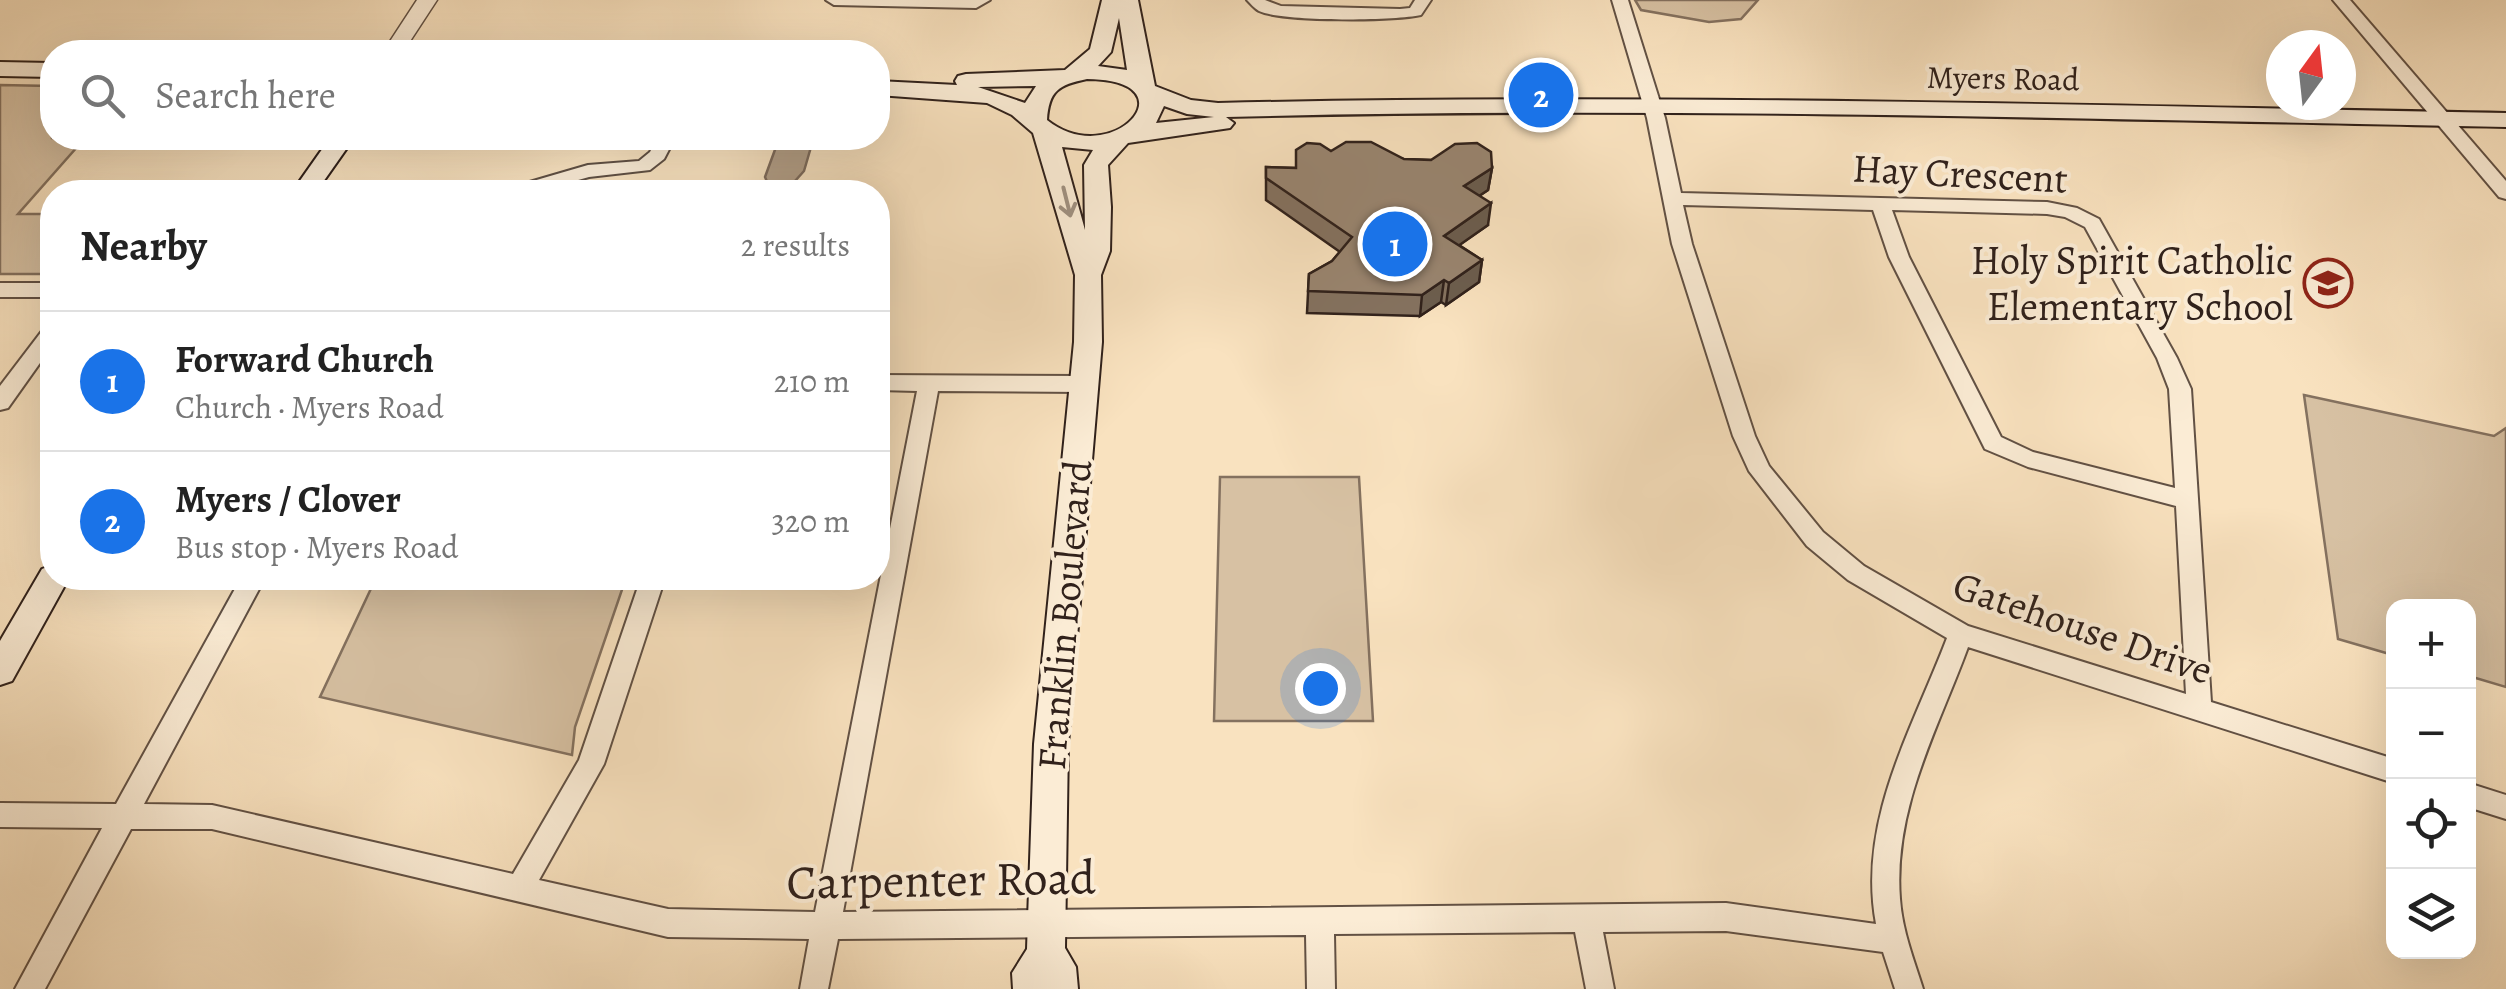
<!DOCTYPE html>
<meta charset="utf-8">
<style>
body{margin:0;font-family:Alegreya,serif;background:#f2f2f2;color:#222}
.controls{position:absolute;right:30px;bottom:30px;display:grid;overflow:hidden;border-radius:20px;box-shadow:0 10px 40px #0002}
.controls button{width:90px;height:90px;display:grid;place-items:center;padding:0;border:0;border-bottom:2px solid #e0e0e0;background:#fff;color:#222;font:50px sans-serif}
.compass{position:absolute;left:2266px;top:30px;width:90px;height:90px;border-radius:50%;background:#fff;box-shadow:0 10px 40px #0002;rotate:15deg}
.you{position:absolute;left:1320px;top:688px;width:35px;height:35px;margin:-25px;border:8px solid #fff;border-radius:50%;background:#1a73e8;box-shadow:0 0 0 15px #1a73e833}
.badge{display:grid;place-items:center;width:65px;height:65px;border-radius:50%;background:#1a73e8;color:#fff;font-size:32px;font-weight:700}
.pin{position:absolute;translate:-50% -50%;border:5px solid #fff;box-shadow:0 2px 10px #0006}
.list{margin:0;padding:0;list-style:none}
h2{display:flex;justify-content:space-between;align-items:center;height:130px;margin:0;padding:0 40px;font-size:42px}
h2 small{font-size:32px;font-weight:400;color:#767676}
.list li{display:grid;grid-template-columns:65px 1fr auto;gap:30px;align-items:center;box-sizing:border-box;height:140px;padding:0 40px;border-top:2px solid #e0e0e0}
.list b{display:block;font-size:38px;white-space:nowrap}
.list p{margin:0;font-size:32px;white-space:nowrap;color:#767676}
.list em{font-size:32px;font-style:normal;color:#767676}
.icon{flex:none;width:55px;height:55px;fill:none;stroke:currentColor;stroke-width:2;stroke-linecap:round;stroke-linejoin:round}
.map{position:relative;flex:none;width:2506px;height:989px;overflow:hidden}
.search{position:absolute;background:#fff;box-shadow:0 10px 40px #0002;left:40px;top:40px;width:850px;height:110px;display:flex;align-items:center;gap:25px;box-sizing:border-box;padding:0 35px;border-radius:40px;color:#767676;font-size:38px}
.panel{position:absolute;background:#fff;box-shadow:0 10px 40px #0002;left:40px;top:180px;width:850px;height:410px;border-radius:40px}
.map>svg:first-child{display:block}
</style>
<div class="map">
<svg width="2506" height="989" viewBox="0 0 2506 989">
<rect width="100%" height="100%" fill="#f9e2bf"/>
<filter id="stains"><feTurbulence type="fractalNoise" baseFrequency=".002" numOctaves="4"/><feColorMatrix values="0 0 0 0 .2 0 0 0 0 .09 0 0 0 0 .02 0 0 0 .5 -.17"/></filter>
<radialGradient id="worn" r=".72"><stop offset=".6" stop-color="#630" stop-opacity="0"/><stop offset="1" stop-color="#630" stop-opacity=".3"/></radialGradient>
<g fill="#d7c1a3" stroke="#84715f" stroke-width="2.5">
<path d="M1635 0H1758L1741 19 1709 22 1641 10Z"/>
<path d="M0 85 52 86V138H85L18 214H52V274H0Z"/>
<path d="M2304 395 2494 436 2506 428V687L2469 676 2468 606H2394L2393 655 2338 639Z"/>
<path d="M1220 477H1359L1373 721H1214Z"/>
<path d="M376 578H626L575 727 572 755 320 697Z"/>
</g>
<path fill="#b5a087" stroke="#806d5c" stroke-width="2.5" d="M793 138 807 140 811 147 804 171 795 181 768 184 765 177 776 147Z"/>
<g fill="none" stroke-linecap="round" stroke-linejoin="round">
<g stroke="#625144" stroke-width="4">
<g id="minor">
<path d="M826 0H990L976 8 834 5Z"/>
<path d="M1247 0H1265L1281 6 1400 9 1410 8 1415 0H1431L1421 15C1393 21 1283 22 1259 11 1254 8 1251 4 1247 0Z"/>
<path d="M1612 0H1628L1665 118 1681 193 2047 202 2077 208 2099 219 2177 358 2191 389 2211 702 2394 759V783L1968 647C1938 729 1893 808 1900 899 1902 930 1914 960 1923 989H1895L1883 952 1726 931 1603 932 1614 989H1586L1575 932 1334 934 1335 989H1307L1306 935 838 939 828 989H800L809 939 668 937 212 829H131L45 989H15L102 828 0 827V803L116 804 241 578H265L144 804 212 805 513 874 579 760 641 578H665L604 764 539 880 668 909 815 912 917 391 878 390V375L1084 376 1095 384 1084 392 938 391 843 912 1726 903 1876 924C1857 821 1912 730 1947 638L1848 580 1807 546 1749 471 1733 436 1672 244 1647 118ZM1683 205 1873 210 1889 257 1985 449 2028 467 2176 506 2186 694 1968 626 1864 566 1823 532 1769 466 1755 436 1692 244ZM1892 210 2047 214 2065 217 2085 227 2157 358 2169 389 2175 488 2033 452 2001 437 1909 257Z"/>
<path d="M2333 0H2350L2506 181V199L2499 197Z"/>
<path d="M657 138H675L664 159 650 170 589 177 535 192H507L509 188 588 165 639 161 650 152Z"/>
<rect x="0" y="283" width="52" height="14"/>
<path d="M52 325V346L8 408 0 410V386L45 327Z"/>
<path d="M2468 783 2506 795V819L2468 807Z"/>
</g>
</g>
<g stroke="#625144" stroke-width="3">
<path id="tertiary" d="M417 0H437L403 52H383Z"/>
</g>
<g stroke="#30211b" stroke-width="4">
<g id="secondary">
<path d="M1102 0H1138L1155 86 1191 100 1218 103C1648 93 2077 105 2506 113V127C2079 119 1653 106 1226 117L1234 123 1230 128 1128 143 1108 165 1111 207 1110 251 1101 275 1102 342 1068 744 1065 948 1076 967 1078 989H1013L1012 973 1027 949 1034 744 1074 342 1075 275 1033 133 1012 115 987 103 878 95V81L957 85 955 81 958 76 966 74 1065 70 1090 49ZM1119 18 1127 70 1098 66 1111 52ZM1087 79C1195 80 1112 172 1047 120 1049 91 1058 85 1087 79ZM1036 86 1025 103 978 87ZM1164 106 1187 114 1214 117 1156 123ZM1062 147 1093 150 1084 165 1085 230Z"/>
<path d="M0 62 52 63V77L0 76Z"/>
<path d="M330 138H354L316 192H292Z"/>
<path d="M52 565V578H69L12 681 0 685V641L42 569Z"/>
</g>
</g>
<use href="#minor" fill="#fbecd5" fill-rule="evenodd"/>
<use href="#tertiary" fill="#fbecd5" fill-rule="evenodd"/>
<use href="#secondary" fill="#fbecd5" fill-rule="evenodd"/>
</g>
<path fill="#847260" stroke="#30211b" stroke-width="2.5" d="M1331 151 1404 159 1431 160 1492 168 1488 190 1479 196 1488 225 1459 245 1482 260 1479 282 1446 305 1441 302 1420 316 1307 313 1309 274 1332 261 1340 252 1266 200V167L1296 168Z"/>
<g fill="#6b5d4e" stroke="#30211b" stroke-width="2.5">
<path d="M1492 168 1488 190 1461 208 1464 186Z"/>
<path d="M1491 203 1488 225 1441 258 1444 236Z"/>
<path d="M1482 260 1479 282 1446 305 1449 283Z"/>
<path d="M1444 280 1441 302 1420 316 1422 295Z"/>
</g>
<path fill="#998570" stroke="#30211b" stroke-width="2.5" d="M1346 142H1371L1404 159 1431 160 1455 144 1477 143 1491 152 1492 168 1464 186 1491 203 1444 236 1482 260 1449 283 1444 280 1422 295 1308 291 1309 274 1332 261 1352 237 1266 178V167L1296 168V150L1307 143 1320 144 1331 151Z"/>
<defs><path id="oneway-shaft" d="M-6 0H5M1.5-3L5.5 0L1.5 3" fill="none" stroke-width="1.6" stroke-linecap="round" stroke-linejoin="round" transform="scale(2.5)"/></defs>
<use stroke="#a09181" href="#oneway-shaft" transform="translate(1067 202) rotate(76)"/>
<defs>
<g id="school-ring" transform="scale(2.5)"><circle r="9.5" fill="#fbecd5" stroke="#8f2418" stroke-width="1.5"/><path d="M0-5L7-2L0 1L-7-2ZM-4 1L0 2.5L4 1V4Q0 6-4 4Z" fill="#8f2418"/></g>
</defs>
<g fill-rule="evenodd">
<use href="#school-ring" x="2328" y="283"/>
</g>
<g text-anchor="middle" stroke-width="8" stroke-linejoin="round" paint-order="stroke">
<g font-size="32" fill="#30211b" stroke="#fbecd5">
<text transform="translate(2003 78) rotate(1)" y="11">Myers Road</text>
</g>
<g font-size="40" fill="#30211b" stroke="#fbecd5">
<text transform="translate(1960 173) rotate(3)" y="14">Hay Crescent</text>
<text transform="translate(1064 615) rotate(-85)" y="14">Franklin Boulevard</text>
<text transform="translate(2083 627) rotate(19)" y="14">Gatehouse Drive</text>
</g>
<g font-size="40" fill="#30211b" stroke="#fbecd5" text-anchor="end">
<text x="2293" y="274">Holy Spirit Catholic<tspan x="2293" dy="46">Elementary School</tspan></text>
</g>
<g font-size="48" fill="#30211b" stroke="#fbecd5">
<text transform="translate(941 879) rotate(-1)" y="17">Carpenter Road</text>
</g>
</g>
<rect width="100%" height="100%" filter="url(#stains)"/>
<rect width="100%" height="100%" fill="url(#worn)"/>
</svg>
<div class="controls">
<button>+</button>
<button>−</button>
<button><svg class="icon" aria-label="locate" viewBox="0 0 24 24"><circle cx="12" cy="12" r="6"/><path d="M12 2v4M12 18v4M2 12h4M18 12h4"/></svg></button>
<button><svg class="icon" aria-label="layers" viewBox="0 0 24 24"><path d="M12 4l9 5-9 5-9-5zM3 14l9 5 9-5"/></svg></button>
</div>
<svg class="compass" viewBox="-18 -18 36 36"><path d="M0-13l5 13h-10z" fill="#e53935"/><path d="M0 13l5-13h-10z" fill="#767676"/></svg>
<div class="you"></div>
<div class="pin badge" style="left:1395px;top:244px">1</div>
<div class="pin badge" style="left:1541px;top:95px">2</div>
<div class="search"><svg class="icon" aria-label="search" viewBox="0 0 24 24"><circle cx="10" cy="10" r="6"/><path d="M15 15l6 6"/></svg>Search here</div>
<section class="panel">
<h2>Nearby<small>2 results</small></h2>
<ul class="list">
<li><span class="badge">1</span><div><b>Forward Church</b><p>Church · Myers Road</p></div><em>210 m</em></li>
<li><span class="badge">2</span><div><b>Myers / Clover</b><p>Bus stop · Myers Road</p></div><em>320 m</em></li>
</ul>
</section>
</div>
